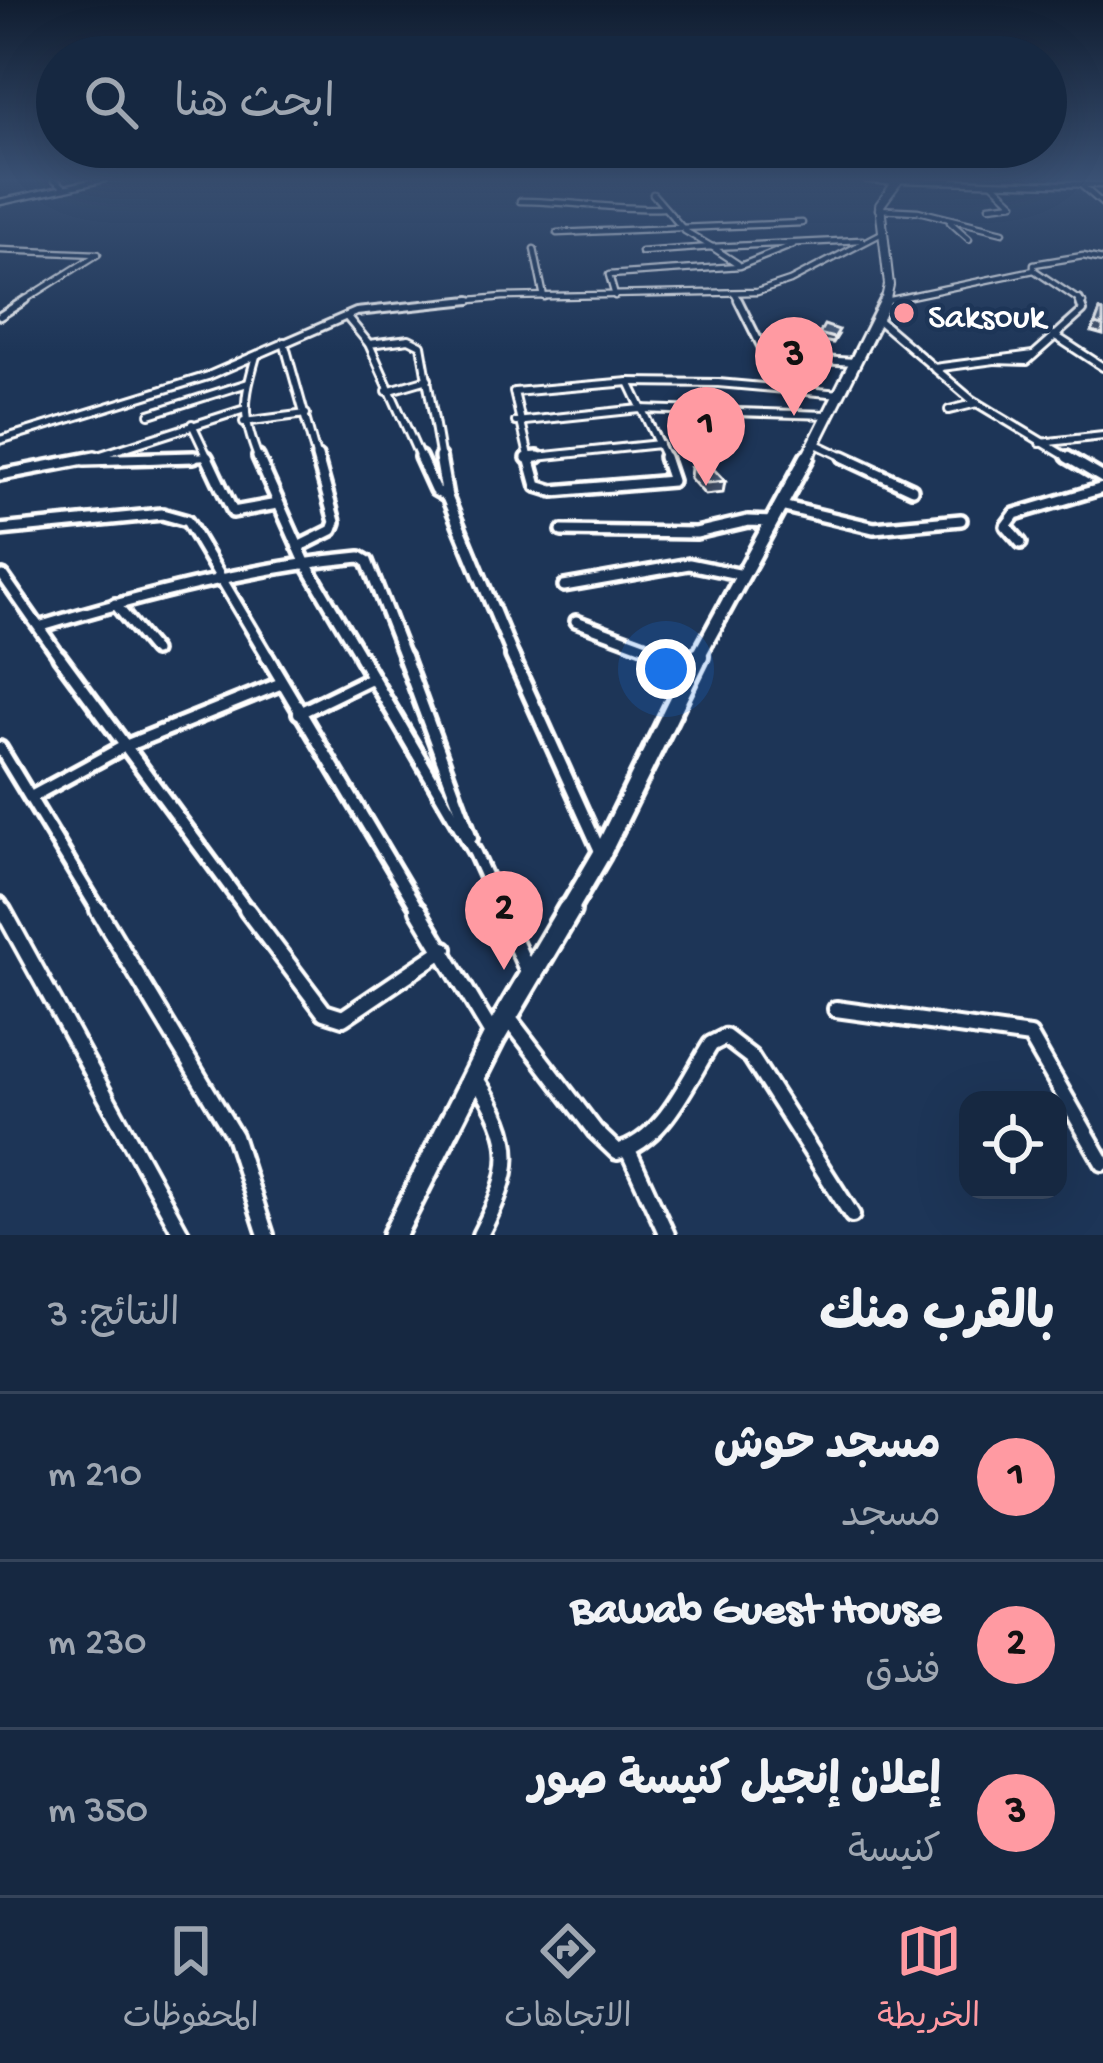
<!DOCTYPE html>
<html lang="ar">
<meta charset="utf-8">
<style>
body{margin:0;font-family:"Gochi Hand","Playpen Sans Arabic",sans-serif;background:#23344c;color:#f1f3f6;direction:rtl}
.controls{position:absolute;right:36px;bottom:36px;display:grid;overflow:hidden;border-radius:24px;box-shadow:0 12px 48px #0002}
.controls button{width:108px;height:108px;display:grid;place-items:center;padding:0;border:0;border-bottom:3px solid #35445a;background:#162841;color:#f1f3f6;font:60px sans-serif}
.you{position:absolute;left:666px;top:669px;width:42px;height:42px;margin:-30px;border:9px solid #fff;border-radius:50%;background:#1a73e8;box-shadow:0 0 0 18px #1a73e833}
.badge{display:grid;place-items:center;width:78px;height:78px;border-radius:50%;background:#ff9aa2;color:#111;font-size:39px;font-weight:700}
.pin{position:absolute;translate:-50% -99px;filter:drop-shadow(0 3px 6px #0008)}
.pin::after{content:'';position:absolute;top:63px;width:42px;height:36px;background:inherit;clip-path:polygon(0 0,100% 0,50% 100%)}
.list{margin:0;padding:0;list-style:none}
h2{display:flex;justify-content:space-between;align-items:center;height:156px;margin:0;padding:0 48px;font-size:51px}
h2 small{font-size:39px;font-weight:400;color:#9ea6b1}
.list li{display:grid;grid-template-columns:78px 1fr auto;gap:36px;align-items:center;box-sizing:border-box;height:168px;padding:0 48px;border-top:3px solid #35445a}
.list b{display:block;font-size:45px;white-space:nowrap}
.list p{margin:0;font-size:39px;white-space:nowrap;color:#9ea6b1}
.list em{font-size:39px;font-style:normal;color:#9ea6b1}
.icon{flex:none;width:66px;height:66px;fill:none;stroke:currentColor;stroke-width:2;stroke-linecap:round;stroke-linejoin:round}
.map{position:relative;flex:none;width:1103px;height:1235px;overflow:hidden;direction:ltr}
.search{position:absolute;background:#162841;box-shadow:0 12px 48px #0002;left:36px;right:36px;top:36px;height:132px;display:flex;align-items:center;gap:30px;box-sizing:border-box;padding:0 42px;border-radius:66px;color:#9ea6b1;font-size:45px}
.sheet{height:660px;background:#162841}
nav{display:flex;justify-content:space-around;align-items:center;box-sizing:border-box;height:168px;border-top:3px solid #35445a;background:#162841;font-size:33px;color:#9ea6b1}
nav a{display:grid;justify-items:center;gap:6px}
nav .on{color:#ff9aa2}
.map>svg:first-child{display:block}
</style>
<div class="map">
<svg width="1103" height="1235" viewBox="0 0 1103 1235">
<rect width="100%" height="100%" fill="#1d3557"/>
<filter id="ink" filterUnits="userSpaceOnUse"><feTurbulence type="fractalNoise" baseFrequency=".00833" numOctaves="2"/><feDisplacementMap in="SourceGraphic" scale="24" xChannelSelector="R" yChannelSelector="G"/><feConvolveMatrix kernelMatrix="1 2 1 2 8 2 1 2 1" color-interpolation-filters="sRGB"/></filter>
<g filter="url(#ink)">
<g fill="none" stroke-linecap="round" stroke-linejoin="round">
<g stroke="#fff" stroke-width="9">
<g id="minor-far4">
<path d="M54 179 65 188 105 179"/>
<path d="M897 180 1103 185"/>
<path d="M1081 185 1103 204"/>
<path d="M653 194 685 231 712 247 862 240"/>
<path d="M520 201C569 201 615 210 663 208"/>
<path d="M0 202 65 188"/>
<path d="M989 206 1014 203 993 183"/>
<path d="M878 209 918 211 1003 232"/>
<path d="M950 222 969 239"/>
<path d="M557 233 802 223"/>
<path d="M534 249 544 297"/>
<path d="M0 250 98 254 20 303"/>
<path d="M641 252 712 247 738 264"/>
<path d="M1034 270V264L1083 256 1103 260"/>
<path d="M735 294 740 303"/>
<path d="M615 296 609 275 740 266 793 245"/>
<path d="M886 301 1034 270 1083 303"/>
<path d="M440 303 503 297 757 292 790 281 880 234"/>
</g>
</g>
<g stroke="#fff" stroke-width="12">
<g id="minor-far3">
<path d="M738 300 762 348 769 385"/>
<path d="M0 316 25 300"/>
<path d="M347 317 369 344 421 460"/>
<path d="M877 319 972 400 1072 460"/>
<path d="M1054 335 1103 367"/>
<path d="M284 342 317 460"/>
<path d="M369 344 409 339 421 345 441 460"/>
<path d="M256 356C243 402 241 415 259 460"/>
<path d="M764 357 856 362"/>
<path d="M994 360 1027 361 1083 311 1079 300"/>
<path d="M934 368 1033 355"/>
<path d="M629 382 666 460"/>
<path d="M629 382 718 383 840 394"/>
<path d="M387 391 428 379"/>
<path d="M949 410 977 403"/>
<path d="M150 414 248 383"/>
<path d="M244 422 306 414"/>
<path d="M516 422 640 409 828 415"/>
<path d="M192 424 209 460"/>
<path d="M0 440 208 376 356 312 470 300"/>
<path d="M814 443 850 460"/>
<path d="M1040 443 1103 436"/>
<path d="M527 458 659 444"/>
<path d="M85 460 242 410"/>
<path d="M148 460 207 456"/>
<path d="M530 460 514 392 629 382"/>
</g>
</g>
<g stroke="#fff" stroke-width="18">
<g id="minor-far2">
<path d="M207 457 233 512 277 504"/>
<path d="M258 457 305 562 362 659"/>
<path d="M420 457 435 490 447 497 514 659"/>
<path d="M440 457 447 497"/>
<path d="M529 457 537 486 553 491 672 481 664 457"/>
<path d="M843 457 912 489"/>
<path d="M1067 457 1103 478"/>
<path d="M527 458 538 457"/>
<path d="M84 460 194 457"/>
<path d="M0 475 95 457"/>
<path d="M781 506 874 528 961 520"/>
<path d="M0 530 162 514 187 521 269 659"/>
<path d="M562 531 696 533 748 521 773 522"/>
<path d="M1021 543 1006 526 1015 514 1103 488"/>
<path d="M298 547 332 530 335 522 317 457"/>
<path d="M3 576 61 659"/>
<path d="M564 586 689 564 743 575"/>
<path d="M115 604 154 651"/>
<path d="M576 621 678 659"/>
<path d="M42 626C145 595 253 567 360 557L367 561 405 659"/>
</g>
</g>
<g stroke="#fff" stroke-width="20">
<g id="minor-far1">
<path d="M59 656 249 913"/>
<path d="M267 656 420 913"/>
<path d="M360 656 475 853 502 913"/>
<path d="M404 656 471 838"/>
<path d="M512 656 600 851"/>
<path d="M670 656 694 665"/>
<path d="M299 713 371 678"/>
<path d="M0 748 100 913"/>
<path d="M31 797 123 747 282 683"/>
<path d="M0 904 5 913"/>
</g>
</g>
<g stroke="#fff" stroke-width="22">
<g id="minor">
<path d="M3 910 182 1235"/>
<path d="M98 910 234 1136 266 1235"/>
<path d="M247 910 324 1012 343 1018 445 949"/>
<path d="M418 910 492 1034"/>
<path d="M500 910 529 974"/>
<path d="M836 1009 1030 1036 1103 1163"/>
<path d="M507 1016 595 1131 617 1152C664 1140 687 1081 711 1044L725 1037 751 1057 852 1215"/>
<path d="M476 1079C518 1142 514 1169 480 1235"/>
<path d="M629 1152 667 1235"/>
</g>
</g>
<g stroke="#fff" stroke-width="10">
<path id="tertiary" d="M866 179 895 182"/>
</g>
<g stroke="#fff" stroke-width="12">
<path id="primary-far4" d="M885 303 889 285 880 205 899 179"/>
</g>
<g stroke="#fff" stroke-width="16">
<path id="primary-far3" d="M806 460 886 300"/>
</g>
<g stroke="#fff" stroke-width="21">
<path id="primary-far2" d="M697 659 807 457"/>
</g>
<g stroke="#fff" stroke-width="26">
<path id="primary-far1" d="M567 913 601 855 699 656"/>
</g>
<g stroke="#fff" stroke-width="30">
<path id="primary" d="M394 1235 494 1037 569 910"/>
</g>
<use href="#minor-far4" stroke="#1d3557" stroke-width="4.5"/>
<use href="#minor-far3" stroke="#1d3557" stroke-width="6"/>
<use href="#minor-far2" stroke="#1d3557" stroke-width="9"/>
<use href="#minor-far1" stroke="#1d3557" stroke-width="10"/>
<use href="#minor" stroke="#1d3557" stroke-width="14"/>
<use href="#tertiary" stroke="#1d3557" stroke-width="6"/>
<use href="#primary-far4" stroke="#1d3557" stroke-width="8"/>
<use href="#primary-far3" stroke="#1d3557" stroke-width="10"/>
<use href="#primary-far2" stroke="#1d3557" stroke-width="12"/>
<use href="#primary-far1" stroke="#1d3557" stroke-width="16"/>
<use href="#primary" stroke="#1d3557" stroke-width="21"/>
</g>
<g fill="#405068" stroke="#fff" stroke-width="3">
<path d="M1100 311 1103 312V335L1092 332Z"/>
<path d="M819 334 838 335 833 343 817 340Z"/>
<path d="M691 467 725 481 723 493 705 495 690 478Z"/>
</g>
<g fill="#4a5d79" stroke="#fff" stroke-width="3">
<path d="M1100 311 1103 312V326L1095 324Z"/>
<path d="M824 325 839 330 834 338 819 334Z"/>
<path d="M707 462 725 481 707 483 691 467Z"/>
</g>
</g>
<linearGradient id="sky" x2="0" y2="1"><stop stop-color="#101d30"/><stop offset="0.51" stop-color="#3a5174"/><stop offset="1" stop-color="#3a5174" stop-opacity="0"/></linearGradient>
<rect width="1103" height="352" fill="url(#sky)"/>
<circle fill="#ff9aa2" stroke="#1d3557" stroke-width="4.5" cx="904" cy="313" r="12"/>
<g text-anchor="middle" stroke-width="9" stroke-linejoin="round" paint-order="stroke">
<g font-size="36" fill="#fff" stroke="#1d3557" text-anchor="start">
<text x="928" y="326">Saksouk</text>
</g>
</g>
</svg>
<div class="controls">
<button><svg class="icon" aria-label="locate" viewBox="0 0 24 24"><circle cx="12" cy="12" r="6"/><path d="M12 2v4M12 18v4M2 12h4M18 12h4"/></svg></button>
</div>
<div class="you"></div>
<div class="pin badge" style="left:706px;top:486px">1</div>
<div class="pin badge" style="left:504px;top:970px">2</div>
<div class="pin badge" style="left:794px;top:416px">3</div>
<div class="search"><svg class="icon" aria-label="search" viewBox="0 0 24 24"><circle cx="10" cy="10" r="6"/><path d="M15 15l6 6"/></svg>ابحث هنا</div>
</div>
<section class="sheet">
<h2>بالقرب منك<small>النتائج: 3</small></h2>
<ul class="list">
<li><span class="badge">1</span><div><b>مسجد حوش</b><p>مسجد</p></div><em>210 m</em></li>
<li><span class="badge">2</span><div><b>Bawab Guest House</b><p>فندق</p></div><em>230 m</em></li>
<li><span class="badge">3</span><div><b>إعلان إنجيل كنيسة صور</b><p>كنيسة</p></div><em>350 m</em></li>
</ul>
</section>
<nav>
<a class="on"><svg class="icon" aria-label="map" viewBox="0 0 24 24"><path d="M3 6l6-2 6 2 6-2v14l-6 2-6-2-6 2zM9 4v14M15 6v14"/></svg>الخريطة</a>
<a><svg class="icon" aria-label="directions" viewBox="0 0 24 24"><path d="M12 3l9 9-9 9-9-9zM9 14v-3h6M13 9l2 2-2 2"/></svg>الاتجاهات</a>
<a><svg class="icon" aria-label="saved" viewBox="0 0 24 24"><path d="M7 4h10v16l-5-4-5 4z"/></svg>المحفوظات</a>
</nav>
